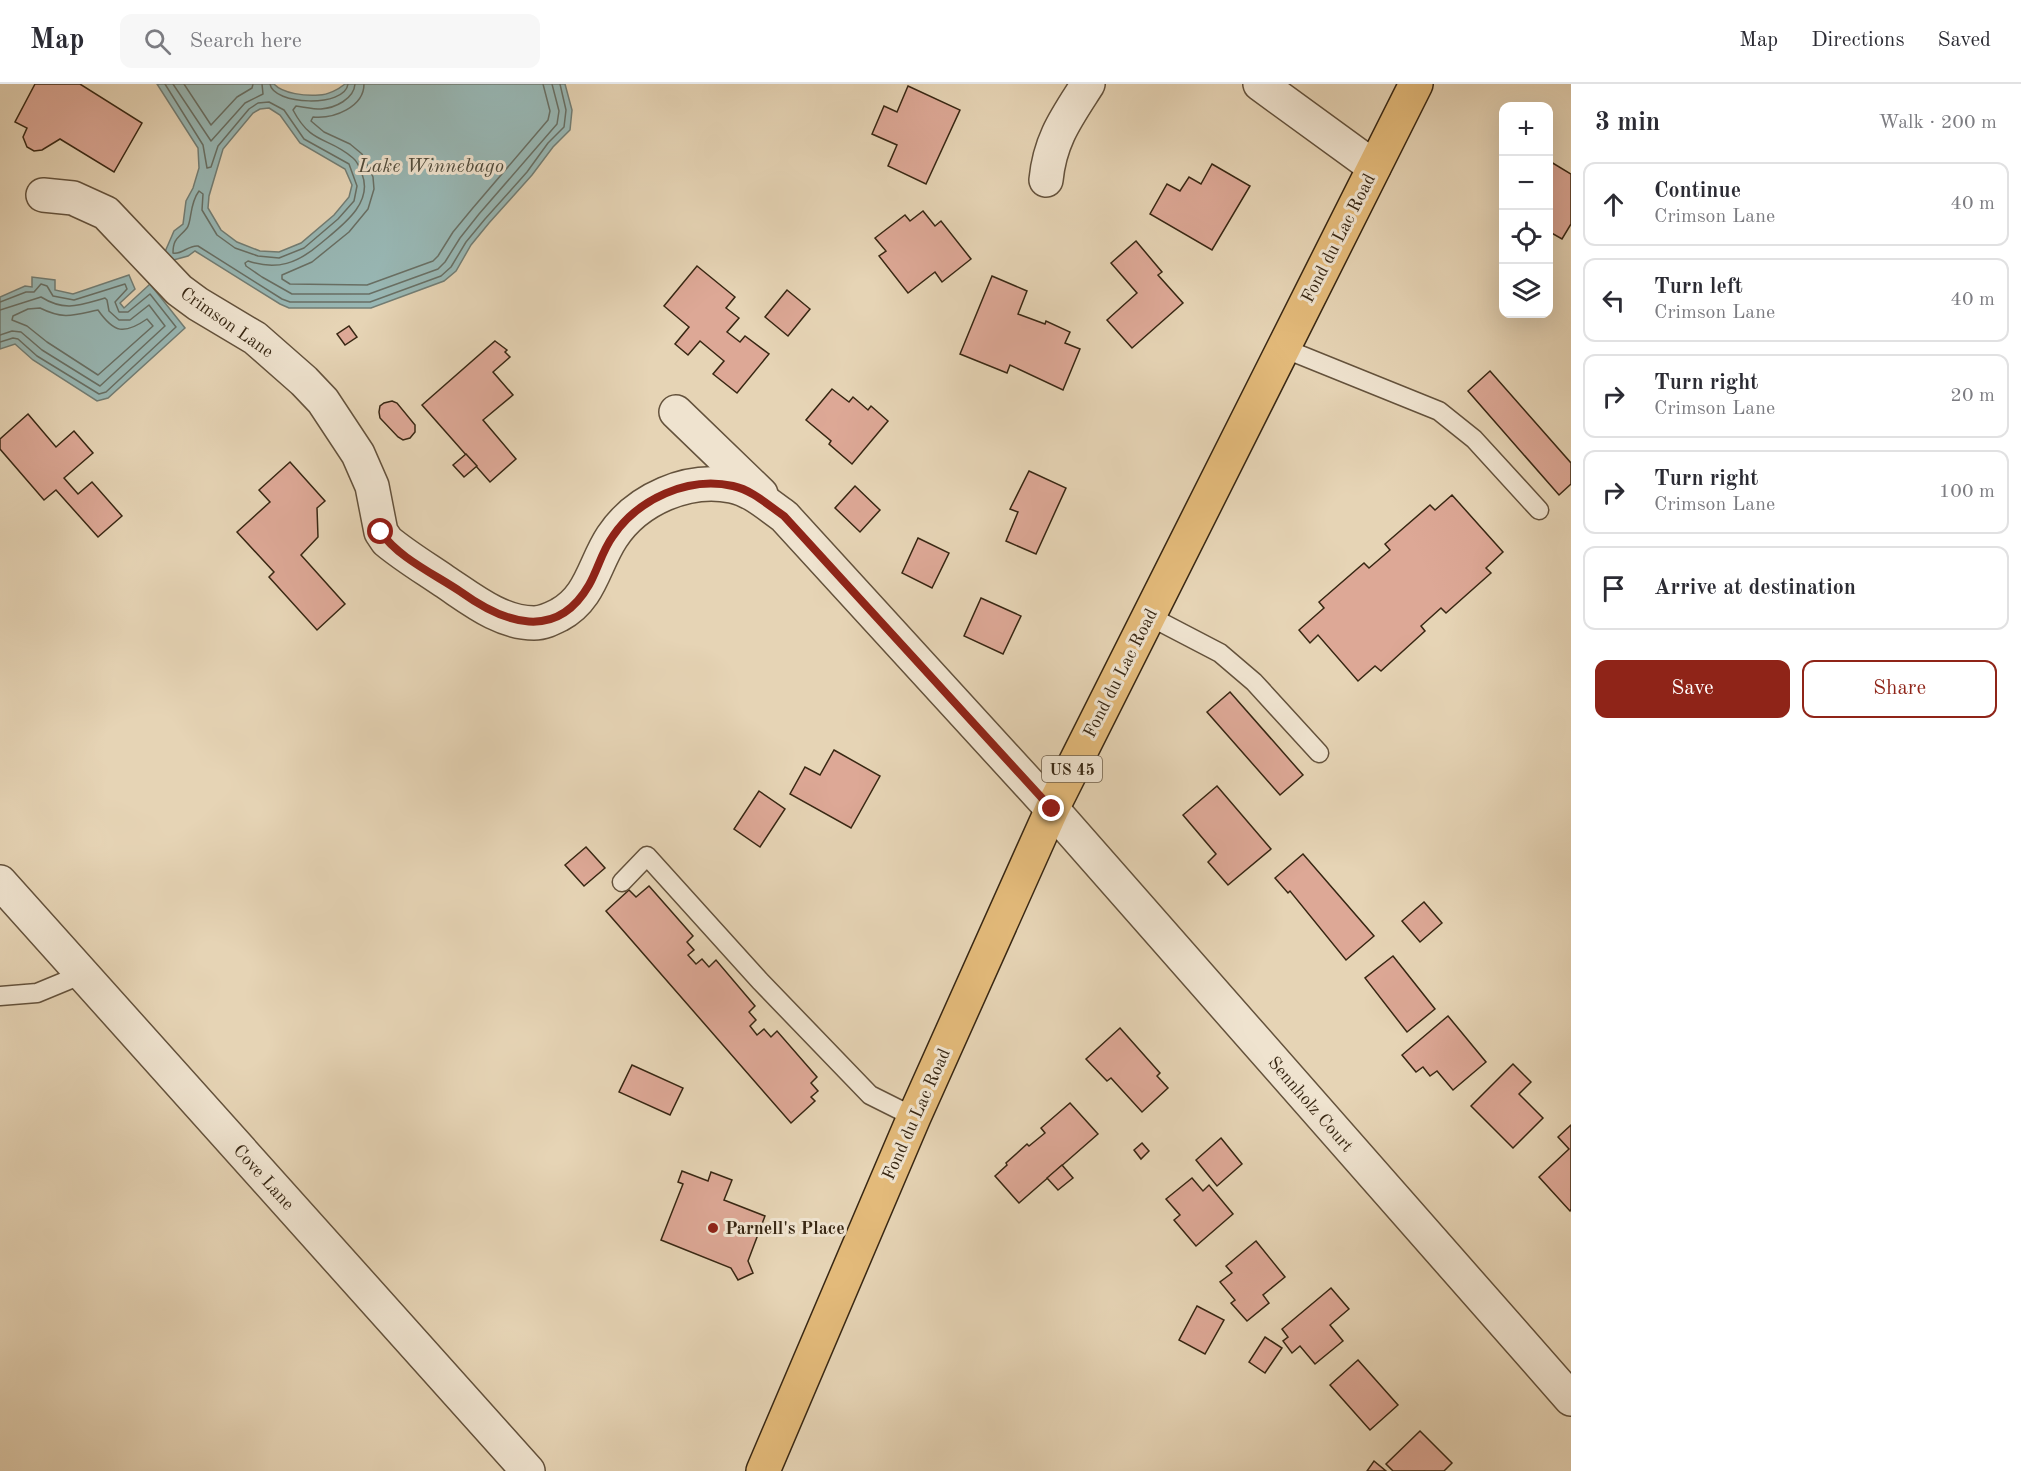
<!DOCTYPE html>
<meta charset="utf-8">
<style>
body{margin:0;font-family:"Old Standard TT",serif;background:#f7f7f7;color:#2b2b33}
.controls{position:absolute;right:18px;top:18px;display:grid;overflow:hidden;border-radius:12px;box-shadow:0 6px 24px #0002}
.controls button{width:54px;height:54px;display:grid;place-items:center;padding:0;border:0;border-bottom:2px solid #e1e1e2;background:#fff;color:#2b2b33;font:30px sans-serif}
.stop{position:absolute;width:18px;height:18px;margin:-14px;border:4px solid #8f2418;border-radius:50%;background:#fff}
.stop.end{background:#8f2418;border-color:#fff;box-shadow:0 2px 6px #0008}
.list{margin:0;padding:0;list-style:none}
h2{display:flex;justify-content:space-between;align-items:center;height:78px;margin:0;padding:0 24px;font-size:26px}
h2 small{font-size:20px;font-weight:400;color:#7c7c81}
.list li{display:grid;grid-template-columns:39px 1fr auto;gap:18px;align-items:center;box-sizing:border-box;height:84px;margin:0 12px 12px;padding:0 12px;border:2px solid #e1e1e2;border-radius:12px}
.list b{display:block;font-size:22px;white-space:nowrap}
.list p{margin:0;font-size:20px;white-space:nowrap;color:#7c7c81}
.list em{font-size:20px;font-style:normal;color:#7c7c81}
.actions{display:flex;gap:12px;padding:18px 24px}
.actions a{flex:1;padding:14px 0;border:2px solid #8f2418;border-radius:12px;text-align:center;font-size:21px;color:#8f2418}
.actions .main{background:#8f2418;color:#fff}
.icon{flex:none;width:33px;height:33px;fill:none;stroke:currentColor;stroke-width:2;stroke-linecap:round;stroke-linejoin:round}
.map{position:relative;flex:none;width:1571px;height:1387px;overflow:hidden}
header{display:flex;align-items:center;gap:36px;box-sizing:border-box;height:84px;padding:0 30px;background:#fff;border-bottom:2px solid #e1e1e2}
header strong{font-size:28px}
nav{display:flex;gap:33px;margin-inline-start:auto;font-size:21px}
.search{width:420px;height:54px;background:#f7f7f7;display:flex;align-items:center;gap:15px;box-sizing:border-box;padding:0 21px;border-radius:12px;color:#7c7c81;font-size:22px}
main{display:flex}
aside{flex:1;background:#fff}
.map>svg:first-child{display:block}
</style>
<header>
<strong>Map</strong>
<div class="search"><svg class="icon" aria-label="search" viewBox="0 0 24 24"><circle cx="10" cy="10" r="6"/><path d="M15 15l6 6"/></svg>Search here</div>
<nav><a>Map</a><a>Directions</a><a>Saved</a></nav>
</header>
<main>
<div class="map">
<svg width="1571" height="1387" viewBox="0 0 1571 1387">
<rect width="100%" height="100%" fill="#e6d4b5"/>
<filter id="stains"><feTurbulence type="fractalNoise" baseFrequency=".00333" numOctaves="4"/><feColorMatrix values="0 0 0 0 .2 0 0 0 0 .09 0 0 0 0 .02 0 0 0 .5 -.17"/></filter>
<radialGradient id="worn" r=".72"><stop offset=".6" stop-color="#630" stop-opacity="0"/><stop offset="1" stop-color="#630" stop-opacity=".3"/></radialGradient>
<g fill="#98b7b4" stroke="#727d74" stroke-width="1.5" fill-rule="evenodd">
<path d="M157 0H274C283 10 306 12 319 11 328 11 339 5 345 0H565L572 26 570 46 553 63 532 91 489 139 471 161 456 187 444 197 371 224H289L280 220 195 167 188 172 170 177 164 170 174 147 183 140 186 117 193 104 199 84 198 64ZM269 24 280 31 300 59 345 85 352 101 349 113 334 131 301 159 279 168 260 167 237 158 221 146 208 124 209 112 223 65 253 29 260 25Z"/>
<path d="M129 191 135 205 120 219 124 224 150 200 185 244 108 314 97 317 33 276 15 260 0 265V213L25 202 32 203V193L55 196V206L73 210Z"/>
</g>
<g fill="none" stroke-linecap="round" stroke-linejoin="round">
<g stroke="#686f64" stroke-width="1.5">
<path d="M165 0 203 61 207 84 211 83 218 62 249 25 258 19 269 18 284 26 304 55 349 80 357 102 354 117 338 135 304 164 279 174 258 172 235 164 217 151 202 126 203 110 199 107C189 120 192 138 187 144 179 154 173 154 173 169 182 171 188 161 198 162L282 215 290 218H370L441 192 451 183 466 158 485 135 527 88 548 59 564 43 566 26 560 0"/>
<path d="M173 0 211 57 245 19 263 10 262 0"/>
<path d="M184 0 211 41 237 13 252 4 253 0"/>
<path d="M270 0C273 21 345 24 348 0"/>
<path d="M355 0C354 15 335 24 321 25 313 25 304 23 296 22L293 26C312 62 328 52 353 74 358 78 360 84 362 90 374 120 340 143 320 160 298 179 277 187 248 177L245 179 246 182 262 193 292 210H369L438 185 445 178 460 154 479 130 557 40 559 27 552 0"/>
<path d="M364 0C364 23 334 35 313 33L311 37 324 48 350 60 362 70 373 93 374 105 368 125 349 148 312 178 282 191V195L290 200 367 201 433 177 438 172 453 148 472 125 548 36 550 27 543 0"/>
<path d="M0 218 26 208H34L41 200 47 202 53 212 74 216 125 200 127 205 115 218 119 228H128L150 210 176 243 106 308 99 310 37 272 18 255 13 254 0 258"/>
<path d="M40 224C64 236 74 231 98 226 114 249 124 251 147 235L153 242 98 291 47 258 27 242 12 236 13 232 28 225Z"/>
<path d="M0 226 41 213C65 228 80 221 105 214L107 216 109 227 119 236H130L149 221 165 242 100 302 42 266 21 248 12 247 0 251"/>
</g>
</g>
<g fill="#dda896" stroke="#382713" stroke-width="1.5">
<path d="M35 0H80L142 39 114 88 60 55 42 66 34 67 27 63 23 53 27 44 15 38Z"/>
<path d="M908 2 960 26 926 100 888 82 897 61 872 50 884 22 897 28Z"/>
<path d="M1551 78 1571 90V140L1562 155 1548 147V83Z"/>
<path d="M1212 80 1250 102 1212 166 1150 130 1167 100 1180 107 1189 93 1201 100Z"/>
<path d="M923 127 935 142 941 137 971 175 942 198 935 188 908 209 879 172 886 167 875 154 905 131 910 137Z"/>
<path d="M1136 157 1162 188 1158 191 1183 219 1132 264 1107 236 1137 209 1111 179Z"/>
<path d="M697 182 735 213 726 224 739 234 727 248 740 258 745 252 769 270 737 309 713 290 724 277 700 257 688 271 675 260 689 243 664 222Z"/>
<path d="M992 192 1027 207 1018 230 1045 240 1046 237 1070 248 1065 259 1080 265 1063 306 1010 281 1007 289 960 270Z"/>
<path d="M787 206 810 225 788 252 765 233Z"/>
<path d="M349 242 357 253 345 261 337 250Z"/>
<path d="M495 257 507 266 505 268 510 273 493 288 513 311 483 336 516 375 490 398 422 321Z"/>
<path d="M1490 287 1571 379V400L1559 411 1468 307Z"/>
<path d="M832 305 849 318 853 313 868 326 871 322 888 337 852 380 829 360 831 357 806 336Z"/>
<path d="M392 317 397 319 415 341V348L410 354 403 356 398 353 380 334 379 328 380 322 384 319Z"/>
<path d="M28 330 56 363 74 347 93 369 64 394 78 410 92 398 122 432 98 453 56 406 44 416 0 365V355Z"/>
<path d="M466 370 477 382 464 393 453 381Z"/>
<path d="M290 378 325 417 317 424 318 453 301 471 345 520 317 546 269 493 274 488 237 448 270 418 259 406Z"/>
<path d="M1029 387 1066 404 1036 470 1006 457 1018 428 1010 425Z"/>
<path d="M855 402 880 426 860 448 835 424Z"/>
<path d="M1452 411 1503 468 1486 484 1491 489 1446 529 1441 524 1421 542 1425 547 1381 587 1375 582 1358 597 1318 551 1310 559 1299 546 1324 524 1319 518 1364 479 1369 484 1390 466 1385 460 1430 421 1435 426Z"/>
<path d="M918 454 949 469 932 504 902 489Z"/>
<path d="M981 514 1021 532 1003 570 964 552Z"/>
<path d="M1230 608 1303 691 1280 711 1207 628Z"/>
<path d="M834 666 880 692 851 744 790 710 805 683 820 691Z"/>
<path d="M1217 702 1271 765 1228 801 1208 778 1216 770 1183 731Z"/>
<path d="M759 707 785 725 760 763 734 745Z"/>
<path d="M586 763 605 784 584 802 565 781Z"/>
<path d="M1303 770 1374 852 1346 876 1290 807 1288 809 1275 794Z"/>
<path d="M649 802 693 852 687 858 694 866 688 871 696 880 702 875 709 883 716 876 755 922 749 928 756 936 750 942 757 951 764 945 771 953 777 947 817 993 811 999 818 1007 811 1013 815 1017 791 1039 606 827 629 806 636 813Z"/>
<path d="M1424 818 1442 839 1420 858 1402 837Z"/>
<path d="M1393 872 1435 925 1407 948 1365 894Z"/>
<path d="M1448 932 1486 978 1453 1006 1437 987 1430 992 1423 983 1416 988 1402 971Z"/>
<path d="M1120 944 1160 989 1157 992 1168 1004 1142 1028 1111 994 1107 997 1086 975Z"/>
<path d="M1513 980 1531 998 1519 1010 1543 1034 1513 1064 1471 1022Z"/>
<path d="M632 981 683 1004 670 1031 619 1008Z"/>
<path d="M1070 1019 1098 1050 1019 1119 995 1092 1007 1081 1006 1079 1027 1060 1029 1062 1045 1049 1041 1044Z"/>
<path d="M1571 1041V1125L1570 1127 1539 1093 1569 1065 1558 1053Z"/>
<path d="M1221 1054 1242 1080 1217 1102 1196 1076Z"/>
<path d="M1142 1059 1149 1067 1141 1075 1134 1066Z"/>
<path d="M1062 1081 1073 1094 1058 1106 1047 1094Z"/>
<path d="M682 1087 708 1097 711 1088 732 1096 724 1116 765 1132 748 1177 753 1189 738 1196 731 1184 661 1156 683 1100 678 1098Z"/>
<path d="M1192 1094 1203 1107 1209 1101 1233 1130 1196 1162 1174 1136 1180 1131 1166 1115Z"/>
<path d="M1256 1157 1285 1193 1263 1211 1269 1219 1247 1237 1231 1219 1235 1216 1220 1198 1232 1189 1226 1182Z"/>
<path d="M1331 1204 1349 1225 1330 1241 1343 1257 1315 1280 1300 1262 1292 1269 1283 1257 1288 1253 1282 1245Z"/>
<path d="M1197 1222 1224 1236 1205 1270 1179 1256Z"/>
<path d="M1265 1253 1282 1264 1265 1289 1249 1278Z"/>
<path d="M1358 1276 1398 1321 1370 1346 1330 1301Z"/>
<path d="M1420 1347 1452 1379 1444 1387H1393L1386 1380Z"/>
<path d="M1374 1377 1386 1387H1367Z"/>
</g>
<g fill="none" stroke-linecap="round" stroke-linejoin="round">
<g stroke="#64523c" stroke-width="21">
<g id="lane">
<path d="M1283 264 1439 327 1474 355 1539 426"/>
<path d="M1149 532 1220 569 1254 598 1319 669"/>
<path d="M622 798 647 772 760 897 870 1011 914 1033"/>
<path d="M0 912 37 909 83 890"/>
</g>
</g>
<g stroke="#64523c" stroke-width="36">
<g id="street">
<path d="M1260 0 1374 83"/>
<path d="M1046 96C1050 55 1067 33 1088 0"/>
<path d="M43 111 73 114 106 129 179 206 198 220 255 254 304 297 323 317 358 370 372 402 381 448 387 457C405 472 425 484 444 497 470 514 500 539 534 539 543 539 551 535 559 531 591 514 594 480 612 453 637 415 688 393 732 402 752 406 768 421 784 432L1052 725 1571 1315"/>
<path d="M676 328 761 410"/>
<path d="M0 798 528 1387"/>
</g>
</g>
<g stroke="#382713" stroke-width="36">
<path id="primary" d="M763 1387 914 1033 1052 725 1416 0"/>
</g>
<use href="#lane" stroke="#efe3cf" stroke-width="18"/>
<use href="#street" stroke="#efe3cf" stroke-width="33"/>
<use href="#primary" stroke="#e3ba7a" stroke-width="33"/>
</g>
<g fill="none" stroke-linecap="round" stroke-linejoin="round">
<path stroke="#8f2418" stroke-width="8" d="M381 448C397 473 436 491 461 508 504 539 556 558 589 501 598 485 602 467 613 452 638 415 688 392 733 402 752 406 768 421 784 432L1052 725"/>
</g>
<circle fill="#8f2418" stroke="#efe3cf" stroke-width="2" cx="713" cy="1144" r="6"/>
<g text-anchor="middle" stroke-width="6" stroke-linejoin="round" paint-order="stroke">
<rect fill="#efe3cf" stroke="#6f5f4b" stroke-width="1.5" x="1042" y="672" width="60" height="26" rx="4.5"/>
<g font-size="16" font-weight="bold" fill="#382713">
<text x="1072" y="691">US 45</text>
</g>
<g font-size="18" fill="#382713" stroke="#efe3cf">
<text transform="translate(1338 154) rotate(-63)" y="6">Fond du Lac Road</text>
<text transform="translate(227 238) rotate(35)" y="6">Crimson Lane</text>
<text transform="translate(1120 589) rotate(-63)" y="6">Fond du Lac Road</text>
<text transform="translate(1311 1020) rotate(49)" y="6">Sennholz Court</text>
<text transform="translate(916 1030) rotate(-66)" y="6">Fond du Lac Road</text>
<text transform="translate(264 1093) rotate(48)" y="6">Cove Lane</text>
</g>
<g font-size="18" font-weight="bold" fill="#382713" stroke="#efe3cf" text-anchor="start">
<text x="725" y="1150">Parnell's Place</text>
</g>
<g font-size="20" font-style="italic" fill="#504b3b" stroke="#efe3cf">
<text x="431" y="88">Lake Winnebago</text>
</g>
</g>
<rect width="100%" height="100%" filter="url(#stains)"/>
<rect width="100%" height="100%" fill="url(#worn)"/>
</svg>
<div class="controls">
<button>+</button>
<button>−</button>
<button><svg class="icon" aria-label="locate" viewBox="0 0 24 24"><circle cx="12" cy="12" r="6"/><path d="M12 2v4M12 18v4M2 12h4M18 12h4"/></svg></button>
<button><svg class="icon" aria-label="layers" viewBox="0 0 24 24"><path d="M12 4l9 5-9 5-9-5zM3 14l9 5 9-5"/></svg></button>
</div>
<div class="stop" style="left:381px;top:448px"></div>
<div class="stop end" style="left:1052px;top:725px"></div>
</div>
<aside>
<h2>3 min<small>Walk · 200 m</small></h2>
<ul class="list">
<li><svg class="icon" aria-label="ahead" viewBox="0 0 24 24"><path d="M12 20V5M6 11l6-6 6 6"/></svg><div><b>Continue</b><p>Crimson Lane</p></div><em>40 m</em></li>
<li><svg class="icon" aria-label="left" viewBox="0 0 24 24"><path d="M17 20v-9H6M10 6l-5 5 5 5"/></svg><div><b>Turn left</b><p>Crimson Lane</p></div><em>40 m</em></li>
<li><svg class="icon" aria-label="right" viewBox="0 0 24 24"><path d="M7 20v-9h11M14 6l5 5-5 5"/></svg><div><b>Turn right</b><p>Crimson Lane</p></div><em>20 m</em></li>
<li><svg class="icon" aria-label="right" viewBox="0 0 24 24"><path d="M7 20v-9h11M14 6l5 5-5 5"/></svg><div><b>Turn right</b><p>Crimson Lane</p></div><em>100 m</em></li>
<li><svg class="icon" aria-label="arrive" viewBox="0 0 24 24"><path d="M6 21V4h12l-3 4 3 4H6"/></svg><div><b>Arrive at destination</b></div></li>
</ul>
<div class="actions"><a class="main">Save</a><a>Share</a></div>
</aside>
</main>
